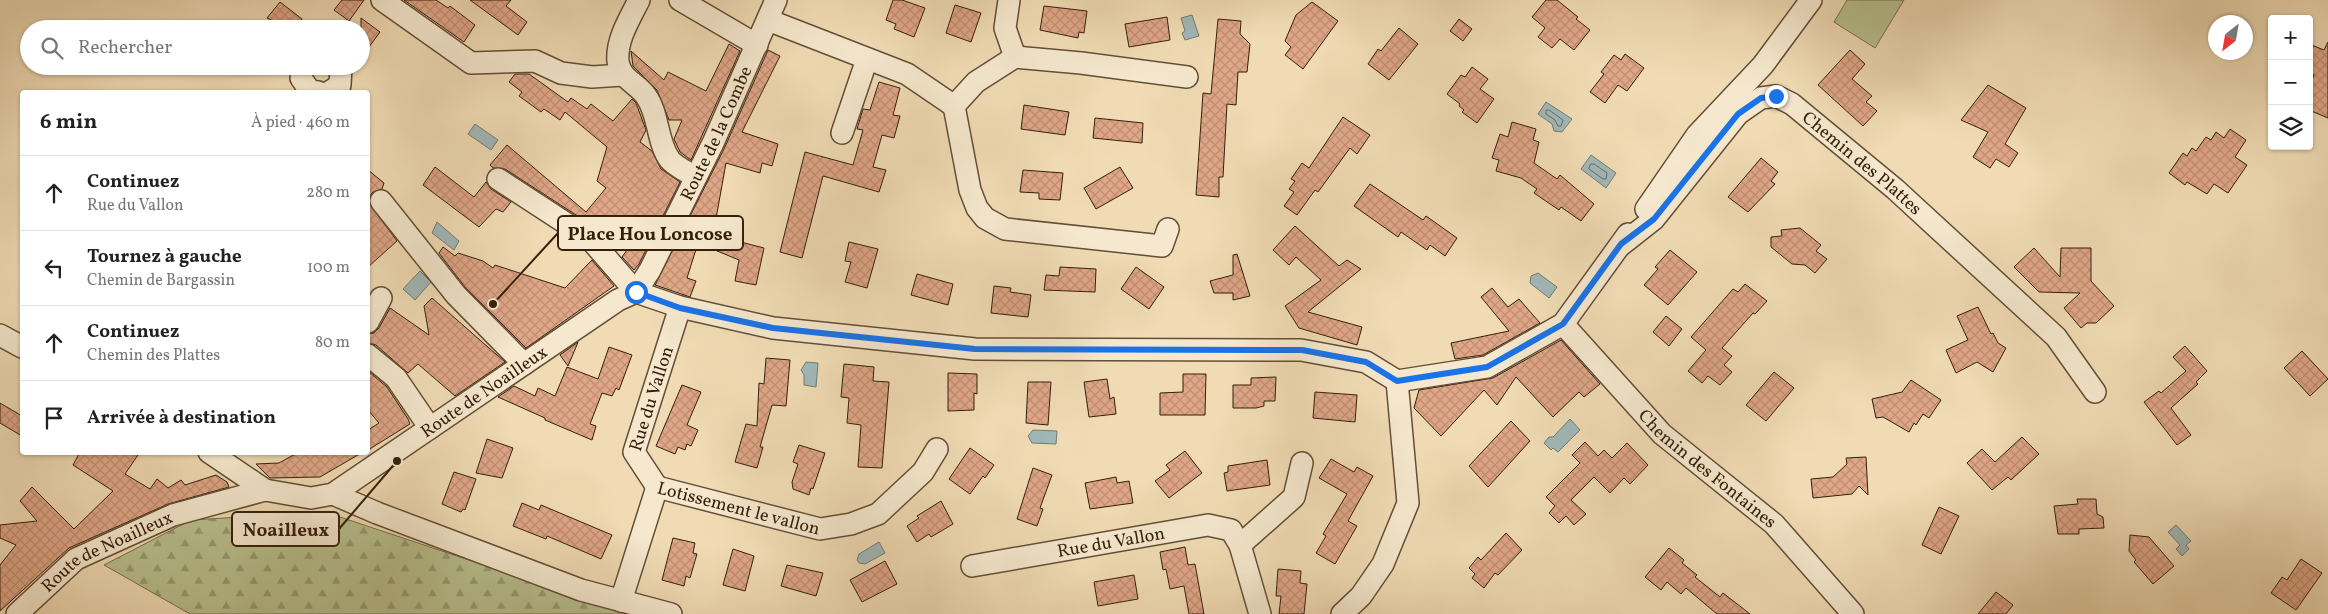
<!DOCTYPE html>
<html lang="fr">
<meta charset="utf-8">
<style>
body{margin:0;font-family:Vollkorn,serif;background:#f6f6f6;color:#222}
.controls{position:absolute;right:15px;top:15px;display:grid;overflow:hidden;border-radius:5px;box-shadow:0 1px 4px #0004}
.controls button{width:45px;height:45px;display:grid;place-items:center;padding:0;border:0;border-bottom:1px solid #e0e0e0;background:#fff;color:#222;font:25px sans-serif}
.compass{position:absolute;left:2208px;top:15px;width:45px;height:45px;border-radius:50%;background:#fff;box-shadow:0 1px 4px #0004;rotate:211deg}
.stop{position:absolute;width:15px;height:15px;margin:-11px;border:4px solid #1a73e8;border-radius:50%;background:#fff}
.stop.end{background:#1a73e8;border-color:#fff;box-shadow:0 1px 5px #0008}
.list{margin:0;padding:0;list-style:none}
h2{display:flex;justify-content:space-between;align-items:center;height:65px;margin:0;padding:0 20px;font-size:21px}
h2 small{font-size:16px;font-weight:400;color:#767676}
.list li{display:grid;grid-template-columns:32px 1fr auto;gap:15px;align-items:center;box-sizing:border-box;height:75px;padding:0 20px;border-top:1px solid #e0e0e0}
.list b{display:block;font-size:19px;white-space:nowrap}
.list p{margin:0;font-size:16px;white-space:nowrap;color:#767676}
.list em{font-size:16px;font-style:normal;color:#767676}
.icon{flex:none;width:28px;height:28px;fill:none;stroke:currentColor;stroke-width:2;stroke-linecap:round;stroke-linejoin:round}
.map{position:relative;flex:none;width:2328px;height:614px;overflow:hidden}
.search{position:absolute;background:#fff;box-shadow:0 1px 4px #0004;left:20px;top:20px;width:350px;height:55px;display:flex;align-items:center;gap:12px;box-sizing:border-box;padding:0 18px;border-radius:28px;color:#767676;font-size:19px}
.panel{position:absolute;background:#fff;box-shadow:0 1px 4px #0004;left:20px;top:90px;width:350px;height:365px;border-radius:5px}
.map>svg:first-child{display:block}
</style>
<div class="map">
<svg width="2328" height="614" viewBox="0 0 2328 614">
<defs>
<pattern id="forest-firs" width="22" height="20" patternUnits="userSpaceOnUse" patternTransform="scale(1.25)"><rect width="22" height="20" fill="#b8c08e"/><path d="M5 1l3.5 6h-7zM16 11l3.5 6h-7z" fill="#969b72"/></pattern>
<pattern id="building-cross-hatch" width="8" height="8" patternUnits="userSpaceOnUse" patternTransform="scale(1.25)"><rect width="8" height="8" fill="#dfa687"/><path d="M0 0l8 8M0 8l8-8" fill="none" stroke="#c08e73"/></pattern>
</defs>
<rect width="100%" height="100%" fill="#f0dbb4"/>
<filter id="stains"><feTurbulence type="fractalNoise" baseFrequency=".004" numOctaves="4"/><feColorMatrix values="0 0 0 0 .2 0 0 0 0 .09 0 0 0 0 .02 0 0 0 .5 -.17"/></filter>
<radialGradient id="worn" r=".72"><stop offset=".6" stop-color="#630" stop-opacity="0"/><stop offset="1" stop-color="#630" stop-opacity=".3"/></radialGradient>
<path fill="url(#forest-firs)" stroke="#76704c" d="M325 512 631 614H190L104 565 191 520Z"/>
<path fill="#b8c08e" stroke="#76704c" d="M1847 0H1904L1875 48 1834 22Z"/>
<g fill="#a0b8b9" stroke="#757b73">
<path d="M1192 15 1199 36 1185 40 1182 33 1185 31 1181 18Z"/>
<path d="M1546 102 1572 119 1562 132 1554 131 1552 124 1538 114Z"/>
<path d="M475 124 498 140 491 150 468 134Z"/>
<path d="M1591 155 1616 173 1606 188 1581 169Z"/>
<path d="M437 222 459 241 454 250 432 233Z"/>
<path d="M420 271 431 282 415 300 403 289Z"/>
<path d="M1538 273 1557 287 1549 298 1530 283 1531 276Z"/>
<path d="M806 362 818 363 816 387 804 385V375L801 370Z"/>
<path d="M1570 419 1580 430 1558 452 1553 448 1551 450 1544 443 1549 437H1553Z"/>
<path d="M1033 430 1057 431 1056 444 1032 443 1028 436Z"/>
<path d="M2176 525 2191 541 2186 545 2189 549 2182 556 2176 549 2180 545 2168 532Z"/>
<path d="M879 542 885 553 865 564 859 563 857 560 859 554Z"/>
</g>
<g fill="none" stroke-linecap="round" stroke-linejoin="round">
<g stroke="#6a6c62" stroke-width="1">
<path d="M1549 110 1563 120 1561 126H1558L1555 120 1546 114V111Z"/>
<path d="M1591 164H1594L1607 173 1606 179H1603L1589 169Z"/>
</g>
</g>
<g fill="url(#building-cross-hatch)" stroke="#351f0b">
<path d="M342 0H364L349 21 334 10Z"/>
<path d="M404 0H436L448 8 450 6 475 25 464 42Z"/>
<path d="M470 0H511L506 6 527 22 518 35Z"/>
<path d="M893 0H902L925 8 914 37 894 29 896 24 886 20Z"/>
<path d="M1546 0H1557L1578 17 1576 19 1590 30 1574 50 1560 39 1552 48 1538 37 1545 28 1532 17Z"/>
<path d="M280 2 302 19 294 29H264L271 20 267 18Z"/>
<path d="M1312 2 1338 21 1303 69 1285 55 1291 47 1285 41 1296 15Z"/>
<path d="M955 5 981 13 971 42 946 33Z"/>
<path d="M1044 6 1087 11 1084 33 1079 32 1078 38 1040 30Z"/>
<path d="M1167 17 1170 40 1129 47 1125 24Z"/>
<path d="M361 18 380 32 361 58Z"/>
<path d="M1218 19 1241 21 1240 34 1250 44 1247 72H1238L1236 105 1227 104 1223 177H1219V197L1196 195 1203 93 1211 94Z"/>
<path d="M1459 19 1472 29 1463 41 1450 31Z"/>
<path d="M1399 28 1418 44 1389 80 1368 64 1378 49 1381 51Z"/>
<path d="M2328 42V118L2309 110V86L2314 75 2309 74V44L2324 50Z"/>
<path d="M729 44 740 51 691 160 680 152 674 139 682 120H669L657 90 633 66 631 51 664 80 668 72 706 91Z"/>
<path d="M768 50 780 56 742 132 778 144 772 166 762 163 760 173 726 163 713 235 764 248 756 285 735 281 739 260 698 243 687 278 696 281 690 297 655 285 724 149Z"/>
<path d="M1850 50 1865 64 1852 79 1872 96 1866 102 1877 111 1863 126 1818 85Z"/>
<path d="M1625 54 1644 68 1627 91 1618 85 1605 103 1590 92 1604 74 1601 72 1614 55 1621 60Z"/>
<path d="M1472 67 1488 79 1480 89 1494 99 1477 123 1462 112 1464 110 1459 106 1460 104 1447 94 1461 75 1465 77Z"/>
<path d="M515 74H529L568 102 571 98 587 109 591 104 613 121 632 99 636 103 646 130 640 142 652 151 661 169 680 182 639 264 634 270 622 257 637 236 610 220 607 225 598 220 593 226 505 169 493 168 490 165 507 145 586 212 606 188 597 181 607 147 565 112 560 120 544 109 541 112 519 96 522 92 509 82Z"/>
<path d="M879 82 900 88 893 115 900 116 894 138 882 135 873 167 886 170 879 192 823 176 802 258 780 252 805 152 853 165 863 130 857 129 863 109 870 110Z"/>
<path d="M1988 85 2026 108 2005 144 2018 153 2009 167 1996 159 1990 168 1973 157 1988 132 1961 120Z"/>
<path d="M1024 105 1069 112 1065 135 1021 129Z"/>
<path d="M1343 117 1370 135 1357 154 1350 148 1318 192 1315 190 1297 215 1284 206 1294 192 1289 189 1295 181 1291 179 1302 163 1309 168Z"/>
<path d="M1095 118 1143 123 1142 143 1093 138Z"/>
<path d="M1512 122 1536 129 1533 140 1539 142 1534 163 1557 179 1560 175 1594 204 1581 221 1561 207 1559 210 1534 193 1537 189 1521 178 1496 171 1499 160 1492 158 1500 134 1508 137Z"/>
<path d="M2230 129 2246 140 2235 157 2247 165 2228 193 2214 184 2207 194 2187 182 2185 185 2169 173 2183 153 2187 156 2192 148 2196 151 2206 137 2211 140 2216 132 2224 138Z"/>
<path d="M1761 158 1778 172 1771 181 1775 184 1748 212 1728 197Z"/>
<path d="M435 167 474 197 486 182 491 189 511 202 503 212 496 209 479 227 423 185Z"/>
<path d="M1120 167 1133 188 1096 209 1084 188Z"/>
<path d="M368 170 384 183 382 189 373 192 369 197V203L397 241 368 267Z"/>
<path d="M1023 170 1063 173 1060 200 1039 199V193L1020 192Z"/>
<path d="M1370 184 1423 220 1426 216 1457 238 1445 256 1430 245 1427 250 1401 232 1398 237 1354 206Z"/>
<path d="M1295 226 1339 266 1347 260 1361 269 1308 312 1362 327 1357 345 1299 328 1285 306 1321 280 1296 257 1289 265 1273 250Z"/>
<path d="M1800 228 1821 245 1816 251 1827 259 1815 273 1805 265 1792 264 1771 247V237L1782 236 1781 230Z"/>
<path d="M849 242 878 249 867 288 845 282 851 262 845 261Z"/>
<path d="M443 247 455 256 458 253 483 261 493 268 495 265 565 288 592 260 614 286 526 348 465 287 439 253Z"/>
<path d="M2034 248 2060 277 2061 248H2091V281L2114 306 2096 323H2087L2081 328 2064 308 2080 293 2039 292 2014 267Z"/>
<path d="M1670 250 1697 272 1668 305 1644 285 1658 269 1655 267Z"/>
<path d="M1237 254 1250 296 1233 300V293H1214L1210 281 1233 275V255Z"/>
<path d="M1060 267 1096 269 1095 292 1044 290 1046 275 1059 276Z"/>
<path d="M1136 267 1164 287 1149 309 1121 289Z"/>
<path d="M917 274 953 284 948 305 911 295Z"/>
<path d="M1745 284 1767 301 1755 314 1753 313 1722 348 1732 356 1724 365 1732 372 1720 385 1708 376 1702 383 1688 371 1706 350 1691 337 1733 289 1738 292Z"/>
<path d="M994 286 1011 288 1010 292 1031 295 1028 317 991 313Z"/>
<path d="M1492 288 1508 307 1519 299 1540 323 1483 355 1455 359 1451 343 1509 331 1481 297Z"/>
<path d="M432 298 505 362 455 396 418 364 408 373 376 345 368 343V334L374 333 379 328 390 308 429 335 424 306Z"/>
<path d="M1978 307 1991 334 1993 333 1998 343 2006 348 1993 372 1977 362 1956 373 1946 350 1968 340 1957 316Z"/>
<path d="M1666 316 1682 329 1669 346 1653 332Z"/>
<path d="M1561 340 1600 384 1584 397 1579 392 1553 417 1516 377 1497 405 1484 390 1441 436 1414 408 1419 390 1493 378Z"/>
<path d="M578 342 576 347 568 366 560 355Z"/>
<path d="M2185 346 2207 371 2196 382 2198 384 2171 408 2191 435 2177 445 2144 402 2159 391 2161 393 2186 371 2173 357Z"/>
<path d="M609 347 632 355 619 390 616 388 612 396 602 393 590 424 596 426 592 440 545 420V418L498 397 514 386 535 396 538 388 555 396 567 367 598 379Z"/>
<path d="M2302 351 2328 379 2310 396 2284 368Z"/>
<path d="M766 358 790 360 786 406 772 405 760 447H763L757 468 735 462 746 424 757 426 759 383 764 384Z"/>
<path d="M844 364 874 367 873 381 889 382 882 468 858 467 861 425 847 423 849 398 841 397Z"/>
<path d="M368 371 387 387 408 419 410 424 368 450V430L379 423 368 410Z"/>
<path d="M1774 372 1794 388 1766 421 1746 405Z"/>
<path d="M948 373 977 374V394L974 393V410L948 411Z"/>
<path d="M1183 374H1206L1205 415H1160V393L1183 392Z"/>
<path d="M1276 377 1275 401H1264V406L1256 408H1233V385H1251V378Z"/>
<path d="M1107 379 1110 399 1114 397 1116 414 1089 417 1084 382Z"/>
<path d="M1911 380 1941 400 1929 418 1923 414 1916 425 1914 423 1909 432 1883 417 1876 418 1872 399 1902 392Z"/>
<path d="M1028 382H1051L1048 425 1026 423Z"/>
<path d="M682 385 701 392 687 425 698 430 691 446 687 444 685 450 678 447 675 454 656 446Z"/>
<path d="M1315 392 1357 395 1355 422 1313 418Z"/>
<path d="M0 403 22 416V436L0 423Z"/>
<path d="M1511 421 1530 441 1488 487 1469 466Z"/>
<path d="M2022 437 2039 454 2011 480 2008 477 1992 490 1967 463 1982 449 1995 462Z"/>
<path d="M487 439 513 448 502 478 476 473Z"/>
<path d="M1585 442 1598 456 1604 450 1612 458 1627 443 1648 465 1630 484 1624 478 1610 493 1594 477 1571 500 1586 514 1574 525 1566 516 1559 523 1549 513 1555 506 1546 497 1580 463 1572 455Z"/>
<path d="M799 445 825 453 813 489 811 488 809 495 793 489 792 482 798 464 793 462Z"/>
<path d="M970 448 994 465 985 478 983 476 970 494 949 479Z"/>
<path d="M1185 451 1202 473 1169 498 1155 481 1170 470 1166 465Z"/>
<path d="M80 452H140L125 474 150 489 157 479 168 488 181 480 185 485 216 475 227 482 229 487 168 504 69 548 0 611V565L16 545 0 538V525L37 521 20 501 32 487 74 529 113 491 73 465Z"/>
<path d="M299 452H363L320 477 270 478 256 464 279 463Z"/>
<path d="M1866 457 1868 495 1859 486 1852 494 1813 498 1811 479 1833 477 1847 464 1846 458Z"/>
<path d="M1331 459 1354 472 1357 467 1373 476 1348 521 1357 526 1335 564 1316 553 1326 536 1323 534 1347 494 1319 478Z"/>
<path d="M1267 460 1270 485 1227 491 1224 473 1228 472V466Z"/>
<path d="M1033 468 1052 475 1040 508 1043 509 1037 526 1017 519Z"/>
<path d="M454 472 476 479 465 510 463 509 461 512 442 504Z"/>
<path d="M1116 477 1117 483 1129 481 1133 503 1090 509 1085 483Z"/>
<path d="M2077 499H2096L2097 514 2103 517 2104 528 2079 529V534H2058L2054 506 2078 504Z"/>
<path d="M941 501 953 524 931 537 929 534 917 542 907 526 919 518 917 516Z"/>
<path d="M522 503 539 510 541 505 612 535 601 559 547 536 546 539 513 526Z"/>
<path d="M1939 507 1959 516 1941 554 1922 545Z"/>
<path d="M1506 533 1522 550 1498 575 1495 573 1484 588 1472 578 1475 574 1469 568 1478 557 1481 560Z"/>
<path d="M2130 535 2149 537 2174 566 2153 584 2134 562 2136 560 2129 551Z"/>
<path d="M673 538 695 543 693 553 697 554 690 578 686 576 684 586 662 580Z"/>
<path d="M1185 547 1188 565 1195 564 1204 614H1189L1184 586 1170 589 1166 569 1163 570 1160 552Z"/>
<path d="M1669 548 1684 560 1682 563 1697 575 1695 577 1720 597 1723 593 1750 614H1717L1686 588 1681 594 1667 582 1661 590 1645 577Z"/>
<path d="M733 549 754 556 745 591 723 585Z"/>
<path d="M2301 559 2322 573 2296 610 2271 593 2282 577 2287 580Z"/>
<path d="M885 561 897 584 862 602 850 580Z"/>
<path d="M787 565 823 573 816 596 781 586Z"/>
<path d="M1278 569 1301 571 1300 583 1307 584 1304 614H1279L1281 596H1276Z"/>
<path d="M1134 575 1138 599 1098 606 1094 582Z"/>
<path d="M1996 592 2013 605 2006 614H1978Z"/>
</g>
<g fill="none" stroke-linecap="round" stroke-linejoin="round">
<g stroke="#644e35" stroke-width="24">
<g id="minor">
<path d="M382 0 471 63 535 61 561 73 592 77 623 75"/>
<path d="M639 0C630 18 616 40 618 61 620 79 637 83 646 96 659 114 657 143 670 160 676 167 688 172 695 177"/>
<path d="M680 0 757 45"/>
<path d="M1009 0 1005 28 1015 57"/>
<path d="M768 20 907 74 954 106 976 82 1015 57 1081 63 1187 77"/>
<path d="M303 66 301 78 310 91 318 92"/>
<path d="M329 92 340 85 341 66"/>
<path d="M954 106 970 190 977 208 985 218 1005 229 1162 246 1168 229"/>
<path d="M842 133 867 59"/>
<path d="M498 179 590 239 636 292 680 307 773 328 975 349 1301 350 1366 362 1397 381"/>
<path d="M381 201 456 295 524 364"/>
<path d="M1646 209 1697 135 1763 65 1811 0"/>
<path id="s1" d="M1621 245 1654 219 1738 114 1761 98 1776 96 1792 104 1895 189 2056 337 2095 392"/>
<path id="s2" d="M636 292 650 270 713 143 776 0"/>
<path d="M368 322 381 298"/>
<path id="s3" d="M1563 324 1662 434 1774 524 1853 614"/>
<path d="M0 335 22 347"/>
<path d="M368 355 396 378 430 428"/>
<path d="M1397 381 1487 367 1563 324 1628 234"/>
<path id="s4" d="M209 452 265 490 311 498 333 494 618 300 636 292"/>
<path id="s5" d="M657 487 634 452 680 307"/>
<path d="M333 494 377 513 581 590 671 614"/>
<path d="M1240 545 1294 497 1302 463"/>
<path id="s6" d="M972 566 1208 525 1231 530 1240 545 1260 614"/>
<path id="s7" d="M621 601 657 487 820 529 851 524 878 514 923 472 937 449"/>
<path id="s8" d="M17 614 76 559 173 515 265 490"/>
<path d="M1342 614 1361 596 1383 564 1408 503 1397 381"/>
</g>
</g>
<use href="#minor" stroke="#f5e8ce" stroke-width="21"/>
</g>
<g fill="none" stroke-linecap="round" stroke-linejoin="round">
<path stroke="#1a73e8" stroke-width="6" d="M636 292 680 308 773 328 975 349 1302 350 1366 362 1397 381 1487 367 1563 324 1621 244 1654 219 1738 114 1761 98 1776 96"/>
</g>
<g text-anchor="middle" stroke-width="4.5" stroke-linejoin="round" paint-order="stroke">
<g font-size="18" fill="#351f0b" stroke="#f5e8ce">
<text dy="6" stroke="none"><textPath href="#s2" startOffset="178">Route de la Combe</textPath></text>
<text dy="6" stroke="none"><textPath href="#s1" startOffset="329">Chemin des Plattes</textPath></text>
<text dy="6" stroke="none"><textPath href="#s4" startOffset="319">Route de Noailleux</textPath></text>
<text dy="6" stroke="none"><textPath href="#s5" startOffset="98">Rue du Vallon</textPath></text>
<text dy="6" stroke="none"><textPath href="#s3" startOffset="205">Chemin des Fontaines</textPath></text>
<text dy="6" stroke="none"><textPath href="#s7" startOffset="204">Lotissement le vallon</textPath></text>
<text dy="6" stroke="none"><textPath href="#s6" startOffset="141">Rue du Vallon</textPath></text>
<text dy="6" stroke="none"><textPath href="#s8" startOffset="111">Route de Noailleux</textPath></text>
</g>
</g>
<path fill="none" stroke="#351f0b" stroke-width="2" d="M493 304L558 233M397 461L339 529"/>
<g fill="#351f0b" stroke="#f5e8ce" stroke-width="2">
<circle cx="493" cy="304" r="5"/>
<circle cx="397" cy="461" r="5"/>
</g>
<g fill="#f5e8ce" stroke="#351f0b" stroke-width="2">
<rect x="558" y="216" width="185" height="34" rx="5"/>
<rect x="232" y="512" width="107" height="34" rx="5"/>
</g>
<g font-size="19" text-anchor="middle" font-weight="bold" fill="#351f0b">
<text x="650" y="240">Place Hou Loncose</text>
<text x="286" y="536">Noailleux</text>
</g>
<rect width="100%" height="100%" filter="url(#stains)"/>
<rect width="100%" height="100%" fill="url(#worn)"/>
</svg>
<div class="controls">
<button>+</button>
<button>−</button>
<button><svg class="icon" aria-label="layers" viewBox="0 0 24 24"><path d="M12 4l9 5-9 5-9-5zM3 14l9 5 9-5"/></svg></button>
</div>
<svg class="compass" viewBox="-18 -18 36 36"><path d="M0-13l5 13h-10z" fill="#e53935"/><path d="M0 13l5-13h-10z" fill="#767676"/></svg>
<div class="stop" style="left:636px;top:292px"></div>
<div class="stop end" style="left:1776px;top:96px"></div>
<div class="search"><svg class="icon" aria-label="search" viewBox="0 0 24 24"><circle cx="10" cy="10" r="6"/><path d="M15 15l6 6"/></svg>Rechercher</div>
<section class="panel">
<h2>6 min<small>À pied · 460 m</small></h2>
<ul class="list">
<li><svg class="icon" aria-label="ahead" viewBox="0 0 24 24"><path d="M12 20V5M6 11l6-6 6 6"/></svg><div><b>Continuez</b><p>Rue du Vallon</p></div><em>280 m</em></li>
<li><svg class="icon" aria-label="left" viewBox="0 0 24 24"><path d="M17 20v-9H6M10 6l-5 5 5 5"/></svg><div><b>Tournez à gauche</b><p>Chemin de Bargassin</p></div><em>100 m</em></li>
<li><svg class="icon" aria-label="ahead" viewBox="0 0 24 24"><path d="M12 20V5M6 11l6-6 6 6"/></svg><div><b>Continuez</b><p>Chemin des Plattes</p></div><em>80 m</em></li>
<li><svg class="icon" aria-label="arrive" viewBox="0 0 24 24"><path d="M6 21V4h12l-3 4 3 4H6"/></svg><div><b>Arrivée à destination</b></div></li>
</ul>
</section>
</div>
